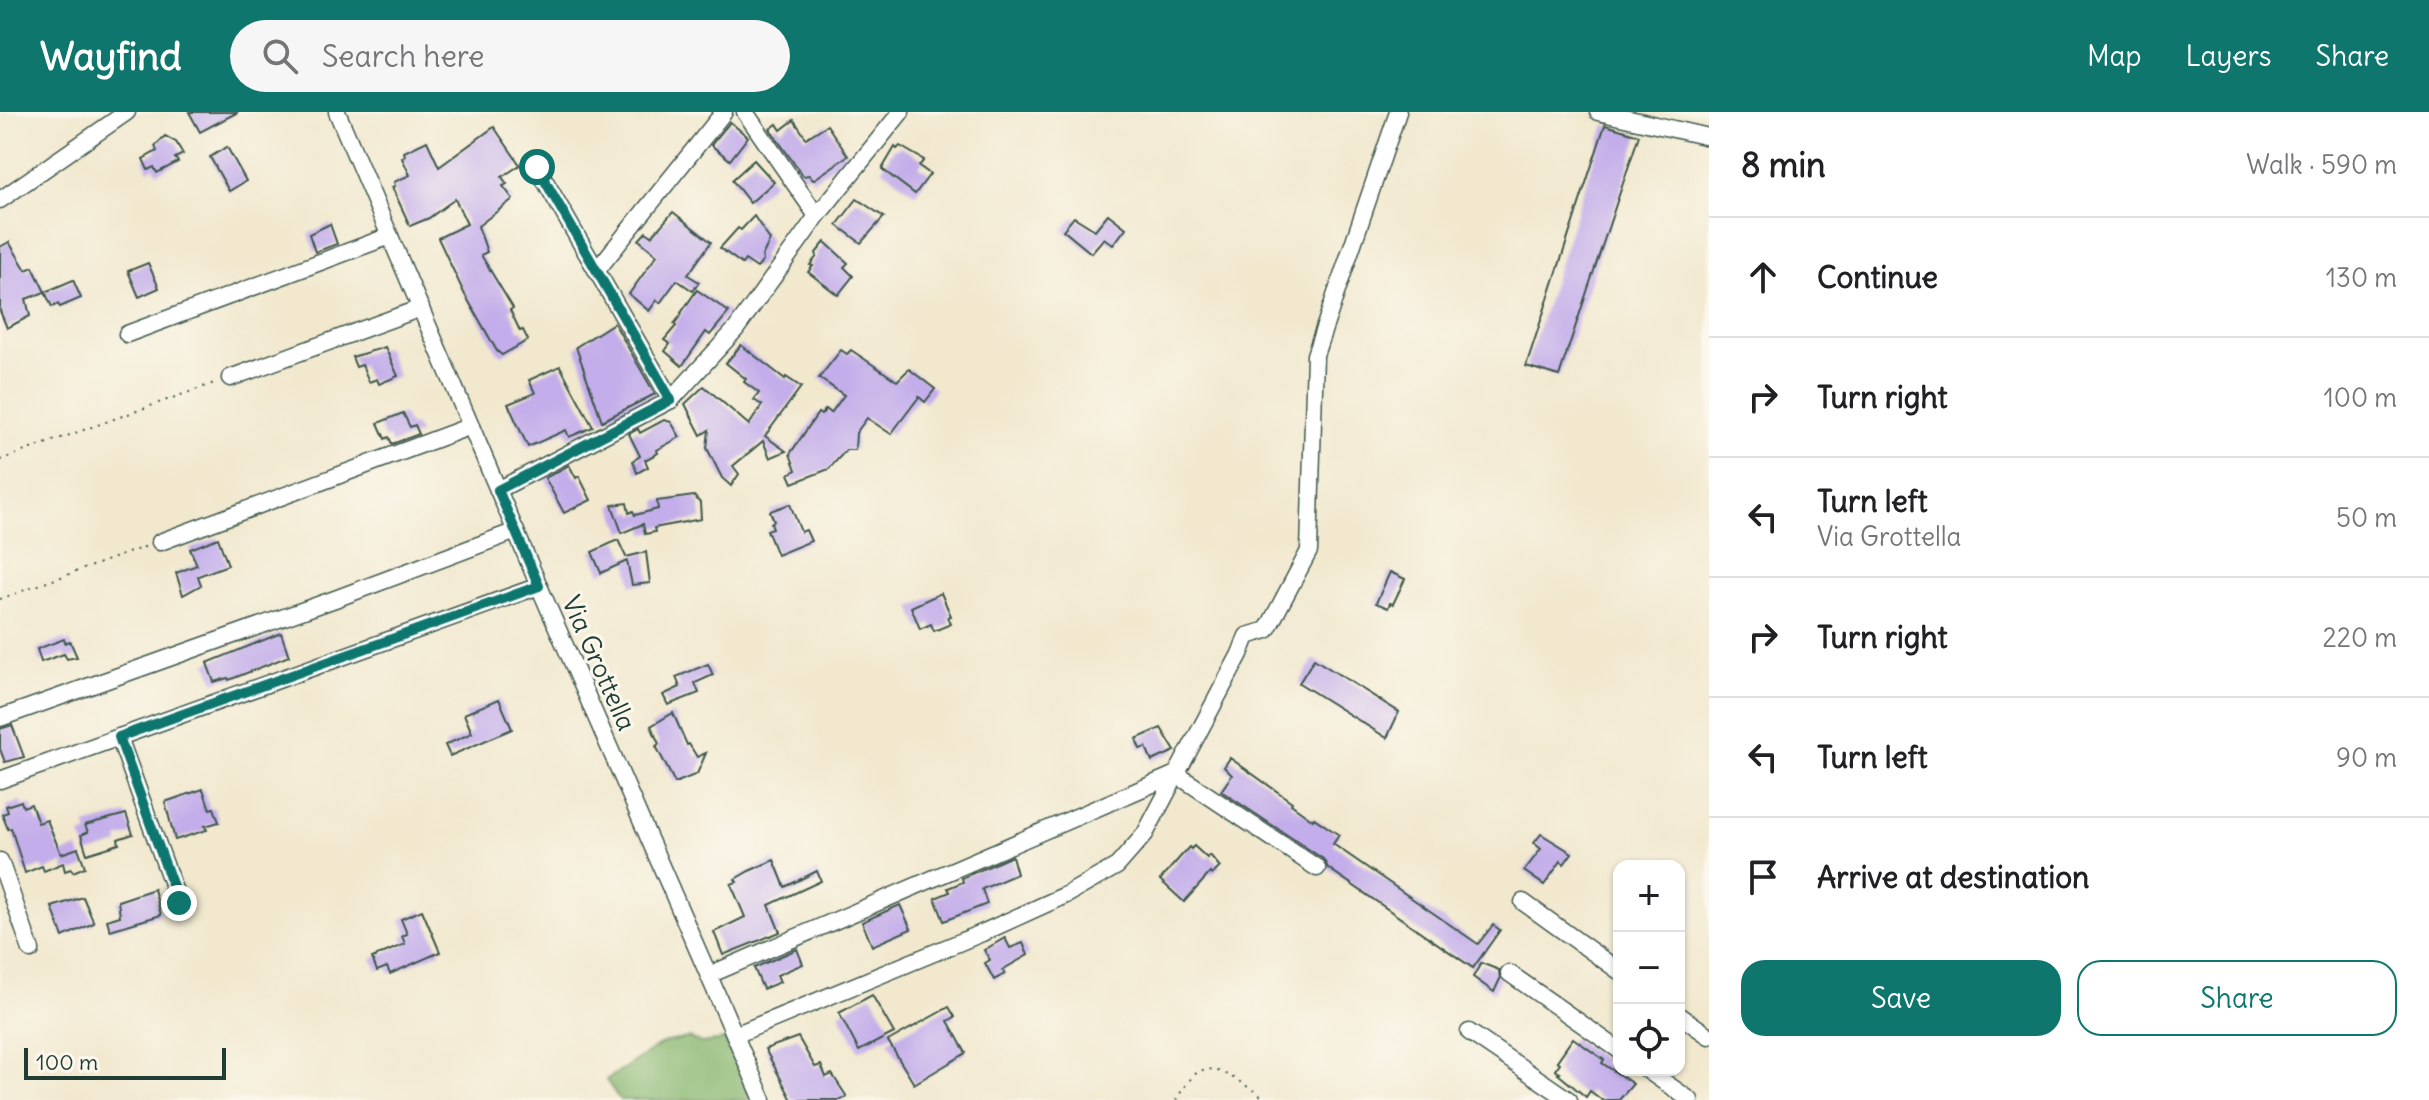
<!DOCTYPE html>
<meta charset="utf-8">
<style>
body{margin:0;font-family:Delius,sans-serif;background:#f6f6f6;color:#202124}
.controls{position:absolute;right:24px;bottom:24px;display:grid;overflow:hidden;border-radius:16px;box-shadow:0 2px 6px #0004}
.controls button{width:72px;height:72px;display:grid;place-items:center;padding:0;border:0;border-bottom:2px solid #e0e0e0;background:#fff;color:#202124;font:40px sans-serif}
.scale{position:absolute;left:24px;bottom:20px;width:202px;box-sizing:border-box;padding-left:8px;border:4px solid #1f3d34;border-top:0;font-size:22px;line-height:28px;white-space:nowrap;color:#1f3d34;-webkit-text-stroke:6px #fbf7ec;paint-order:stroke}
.stop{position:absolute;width:24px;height:24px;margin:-18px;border:6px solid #0f766e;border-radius:50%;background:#fff}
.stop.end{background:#0f766e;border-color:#fff;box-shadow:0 2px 8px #0008}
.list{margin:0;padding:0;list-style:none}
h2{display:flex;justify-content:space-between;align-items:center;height:104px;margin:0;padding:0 32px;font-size:34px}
h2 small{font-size:26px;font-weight:400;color:#757577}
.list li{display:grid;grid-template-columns:52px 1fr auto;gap:24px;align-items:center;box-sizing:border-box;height:120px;padding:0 32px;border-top:2px solid #e0e0e0}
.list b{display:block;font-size:30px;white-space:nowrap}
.list p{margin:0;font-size:26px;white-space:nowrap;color:#757577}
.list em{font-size:26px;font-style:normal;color:#757577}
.actions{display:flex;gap:16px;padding:24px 32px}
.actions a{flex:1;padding:18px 0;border:2px solid #0f766e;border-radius:24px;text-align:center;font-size:28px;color:#0f766e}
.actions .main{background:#0f766e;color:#fff}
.icon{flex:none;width:44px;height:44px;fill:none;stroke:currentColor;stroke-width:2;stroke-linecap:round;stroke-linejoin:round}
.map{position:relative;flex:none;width:1709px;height:988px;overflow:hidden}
header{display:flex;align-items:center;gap:48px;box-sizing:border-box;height:112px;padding:0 40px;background:#0f766e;color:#fff}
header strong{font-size:38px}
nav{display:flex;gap:44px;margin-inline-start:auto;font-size:28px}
.search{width:560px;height:72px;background:#f6f6f6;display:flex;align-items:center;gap:20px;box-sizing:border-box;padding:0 28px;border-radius:44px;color:#757577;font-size:30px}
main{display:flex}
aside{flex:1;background:#fff}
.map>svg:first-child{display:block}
</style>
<header>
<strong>Wayfind</strong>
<div class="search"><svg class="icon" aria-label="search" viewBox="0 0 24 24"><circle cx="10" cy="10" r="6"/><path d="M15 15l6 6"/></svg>Search here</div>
<nav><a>Map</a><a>Layers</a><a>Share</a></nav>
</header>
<main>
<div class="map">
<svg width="1709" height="988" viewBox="0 0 1709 988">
<rect width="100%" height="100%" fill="#fbf7ec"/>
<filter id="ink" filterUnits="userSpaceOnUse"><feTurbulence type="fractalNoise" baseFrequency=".0125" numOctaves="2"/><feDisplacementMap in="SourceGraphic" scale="16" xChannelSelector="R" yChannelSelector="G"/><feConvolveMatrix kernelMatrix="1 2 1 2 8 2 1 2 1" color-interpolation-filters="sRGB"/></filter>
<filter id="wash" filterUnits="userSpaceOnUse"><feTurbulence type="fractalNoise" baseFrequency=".006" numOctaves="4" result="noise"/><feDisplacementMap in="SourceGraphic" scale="32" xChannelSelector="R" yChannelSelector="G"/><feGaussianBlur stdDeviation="1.8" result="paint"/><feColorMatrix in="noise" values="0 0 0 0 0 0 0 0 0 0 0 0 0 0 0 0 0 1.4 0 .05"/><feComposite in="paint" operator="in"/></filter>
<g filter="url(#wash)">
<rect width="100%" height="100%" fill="#f1e8ce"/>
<path fill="#89b871" stroke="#547a52" stroke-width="2" d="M688 926 702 931 725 928 752 988H620L606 968 663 931Z"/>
<g id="blocks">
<g fill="#c3adea">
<path d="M189 0H238L200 20Z"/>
<path d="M794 8 806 26 827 13 848 44 813 68 809 63 803 64 770 17 777 12 781 18Z"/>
<path d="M730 10 748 25 730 48 711 33Z"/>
<path d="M1605 13 1639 23 1559 264 1526 254Z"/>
<path d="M494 15 520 53 502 65 507 72 503 74 513 87 478 114 487 140 481 143 513 196 510 198 520 219 523 218 528 228 502 243 497 239 464 181 438 126 467 112 455 87 429 106 410 114 392 75 395 74 394 70 410 63 402 46 405 44 404 40 427 29 439 55Z"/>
<path d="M165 24 176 30 183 42 175 46 178 50 157 61 154 55 148 58 143 47 157 39 155 34Z"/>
<path d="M900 34 924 48 919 54 930 62 915 82 882 57 895 35 897 37Z"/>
<path d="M227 35 246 69 229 79 210 45Z"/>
<path d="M754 48 774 70 750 91 732 68Z"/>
<path d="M857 87 884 105 861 131 837 113Z"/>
<path d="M673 100 711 130 688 163 699 170 693 179 677 168 660 191 657 188 649 199 629 182 657 143 639 128 646 120 652 124Z"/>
<path d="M1108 102 1126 116 1113 133 1104 126 1091 141 1063 118 1074 105 1095 118Z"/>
<path d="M754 104 770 128 762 144 763 149 757 156 745 148 742 152 720 136 738 116 741 118Z"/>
<path d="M330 112 337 132 315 140 309 122Z"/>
<path d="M9 130 26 158 33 155 45 180 26 187 30 204 7 216 0 199V135Z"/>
<path d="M825 130 848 151 844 155 853 164 838 183 808 160 813 154 810 153 817 144 816 141Z"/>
<path d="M148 151 159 176 139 185 128 159Z"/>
<path d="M73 168 81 186 60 195 58 192 52 195 45 180Z"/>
<path d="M697 178 729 200 710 223 706 220 682 254 665 239 670 232 664 228 676 214 674 212 682 202 681 201Z"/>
<path d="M614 211 655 282 602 309 576 235Z"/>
<path d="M741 233 785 267 786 265 801 275 765 324 786 339 770 346 763 329 733 354 739 362 731 374 722 366 707 336 709 318 701 323 685 292 704 274 749 313 762 293 754 288 759 281 744 270 746 267 726 251Z"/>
<path d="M385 235 398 264 379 272 377 267 369 270 362 253 356 255 352 245Z"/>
<path d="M841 238 847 242 851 238 897 269 909 257 935 277 925 290 919 285 891 322 867 306 856 321 855 338H846L829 357 793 371 789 362 796 358 790 342 818 301 821 303 826 297 831 301 844 283 819 266Z"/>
<path d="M560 254 593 315 569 325 566 318 528 335 508 292 535 281 529 268Z"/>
<path d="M403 301 410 315 415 313 419 322 392 332 389 325 385 327 378 311Z"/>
<path d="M664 308 671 310 680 325 657 338 658 341 645 348 648 355 637 361 633 349 640 344 629 322 638 317 640 321Z"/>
<path d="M569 353 576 366 579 364 591 388 564 401 545 366Z"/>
<path d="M694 384 700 391 701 407 654 416 655 420 645 422 643 412 622 421 612 393 627 391 629 401 633 399 635 403 658 397 657 389Z"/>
<path d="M790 392 801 420 806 418 811 429 777 443 767 418 773 416 771 411 774 409 770 399Z"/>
<path d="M218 426 228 453 198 464 201 473 183 483 176 461 197 453 190 437Z"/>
<path d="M618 428 626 445 646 440 650 471 632 473 627 449 601 461 592 440Z"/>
<path d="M1390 460 1405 467 1393 492 1390 491 1388 496 1376 491Z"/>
<path d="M941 481 951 504 948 505 951 512 934 519 931 512 920 517 911 495Z"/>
<path d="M281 521 289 544 229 568 228 566 214 570 207 551Z"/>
<path d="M64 527 65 531 70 529 77 545 67 547 64 542 41 550 37 537Z"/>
<path d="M1314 547 1399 600 1387 626 1299 571Z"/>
<path d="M708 552 713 563 695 571 699 581 668 593 663 583 680 575 676 565Z"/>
<path d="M499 587 512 617 450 644 445 633 472 621 464 602Z"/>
<path d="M673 601 687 633 689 632 697 645 706 641 697 662 675 671 656 634 659 632 651 614Z"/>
<path d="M12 613 24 645 5 650 0 637V617Z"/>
<path d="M1161 616 1175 639 1152 649 1146 635 1140 637 1136 627Z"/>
<path d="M1230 646 1292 690 1291 692 1313 708 1314 706 1339 723 1333 732 1478 832 1493 813 1500 818 1473 856 1328 756 1323 747 1221 679 1232 663 1224 655Z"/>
<path d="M203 677 210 697 214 696 219 710 205 714 207 718 175 728 165 690Z"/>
<path d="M21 689 23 695 31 692 38 711 47 708 61 742 78 736 85 755 73 760 71 757 65 759 63 751 44 759 42 754 25 761 11 716 8 717 2 702 8 700 6 694Z"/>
<path d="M126 702 133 722 118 727 119 732 87 742 81 723 88 720 85 713Z"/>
<path d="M1541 722 1572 741 1564 752 1561 749 1544 773 1524 759 1541 737 1534 731Z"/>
<path d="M1194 734 1207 746 1210 743 1220 755 1212 763 1210 761 1184 790 1160 768 1189 735 1191 737Z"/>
<path d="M1012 744 1017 762 982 777 987 792 944 809 935 786 950 780 948 776 963 770 962 766Z"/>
<path d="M774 748 785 775 817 759 821 769 769 793 780 820 723 843 714 820 745 805 731 772 737 770 735 767 749 759Z"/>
<path d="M154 777 161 803 110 818 107 808 120 804 118 789Z"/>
<path d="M83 785 94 811 63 825 52 795Z"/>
<path d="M900 793 911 817 872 834 862 810Z"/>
<path d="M422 798 440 840 390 862 387 855 377 859 372 846 405 832 402 824 407 822 401 807Z"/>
<path d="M1005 826 1010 836 1023 831 1028 843 1002 858 1005 862 994 868 985 851 990 848 984 838Z"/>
<path d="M797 837 803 852 777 863 780 870 763 877 754 856Z"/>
<path d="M1481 851 1499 858 1500 867 1494 880 1473 865Z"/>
<path d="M872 883 894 921 859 939 839 901Z"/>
<path d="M949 895 955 905 948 909 966 941 914 972 888 929Z"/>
<path d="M798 925 815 955 821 953 826 965 832 962 847 985 841 988H792L765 937Z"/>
<path d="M1573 926 1604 948 1602 951 1633 972 1619 988H1602L1590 979 1586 985 1558 962 1560 961 1555 958 1560 951 1557 949Z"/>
</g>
</g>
</g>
<g filter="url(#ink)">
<use href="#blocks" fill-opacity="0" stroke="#3e574b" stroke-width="2"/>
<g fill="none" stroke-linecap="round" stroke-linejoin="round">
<g stroke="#3e574b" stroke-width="19">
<g id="minor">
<path d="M337 0 539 474 763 988"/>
<path d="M745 0 817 104"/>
<path d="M1598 0 1709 25"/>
<path d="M537 55 671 288"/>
<path d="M0 88 127 0"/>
<path d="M597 158 724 0"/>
<path d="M127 222 390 124"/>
<path d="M230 266 421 196"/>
<path d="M498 378 671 288 736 217 817 104 901 0"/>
<path d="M160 430 471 314"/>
<path d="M0 606 335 487 516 419"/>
<path d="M119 625 179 791"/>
<path d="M0 668 539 474"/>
<path d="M0 749 31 838"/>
<path d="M1523 790 1619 859"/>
<path d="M1509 861 1619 938"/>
<path d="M709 863 1176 662 1317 756"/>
<path d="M1679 903 1709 924"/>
<path d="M1469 920 1569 988"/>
<path d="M735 923 982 821 1068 782 1117 754 1145 722 1240 542 1247 524 1267 518 1309 439 1315 243 1398 0"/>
<path d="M1647 958 1690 988"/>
</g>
</g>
<g stroke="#3e574b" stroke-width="2" stroke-dasharray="2 6" stroke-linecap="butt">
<path d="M0 348 217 270"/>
<path d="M0 487 147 434"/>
<path d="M1176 988C1182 979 1190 964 1200 959 1217 950 1253 979 1267 988"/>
</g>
<use href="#minor" stroke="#fff" stroke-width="16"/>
</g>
</g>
<g fill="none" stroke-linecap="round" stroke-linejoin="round" filter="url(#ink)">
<path stroke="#0f766e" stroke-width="10" d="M179 791 119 625 539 474 498 378 671 288 537 55"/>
</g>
<g text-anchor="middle" stroke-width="6" stroke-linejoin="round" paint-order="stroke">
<g font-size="26" fill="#1f3d34" stroke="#fbf7ec">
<text transform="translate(599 551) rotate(66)" y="9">Via Grottella</text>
</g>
</g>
</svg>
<div class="controls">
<button>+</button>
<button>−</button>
<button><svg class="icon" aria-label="locate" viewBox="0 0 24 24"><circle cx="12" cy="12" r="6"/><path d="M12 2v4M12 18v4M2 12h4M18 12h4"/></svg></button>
</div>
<div class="scale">100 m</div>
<div class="stop" style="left:537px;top:55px"></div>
<div class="stop end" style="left:179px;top:791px"></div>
</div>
<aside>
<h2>8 min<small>Walk · 590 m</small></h2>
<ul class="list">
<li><svg class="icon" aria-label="ahead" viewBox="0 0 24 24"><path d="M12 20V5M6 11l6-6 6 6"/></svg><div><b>Continue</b></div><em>130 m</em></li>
<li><svg class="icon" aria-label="right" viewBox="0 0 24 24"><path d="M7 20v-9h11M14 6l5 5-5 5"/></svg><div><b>Turn right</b></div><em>100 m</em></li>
<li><svg class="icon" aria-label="left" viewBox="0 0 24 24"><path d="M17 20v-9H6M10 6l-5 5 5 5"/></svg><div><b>Turn left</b><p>Via Grottella</p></div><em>50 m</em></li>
<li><svg class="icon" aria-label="right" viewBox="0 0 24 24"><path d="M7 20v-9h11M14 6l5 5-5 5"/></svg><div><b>Turn right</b></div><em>220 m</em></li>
<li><svg class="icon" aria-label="left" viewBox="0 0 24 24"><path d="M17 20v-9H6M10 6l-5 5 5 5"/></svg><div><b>Turn left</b></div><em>90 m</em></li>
<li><svg class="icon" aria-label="arrive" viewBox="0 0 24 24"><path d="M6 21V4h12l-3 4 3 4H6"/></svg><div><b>Arrive at destination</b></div></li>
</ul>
<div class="actions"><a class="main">Save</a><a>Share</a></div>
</aside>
</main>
